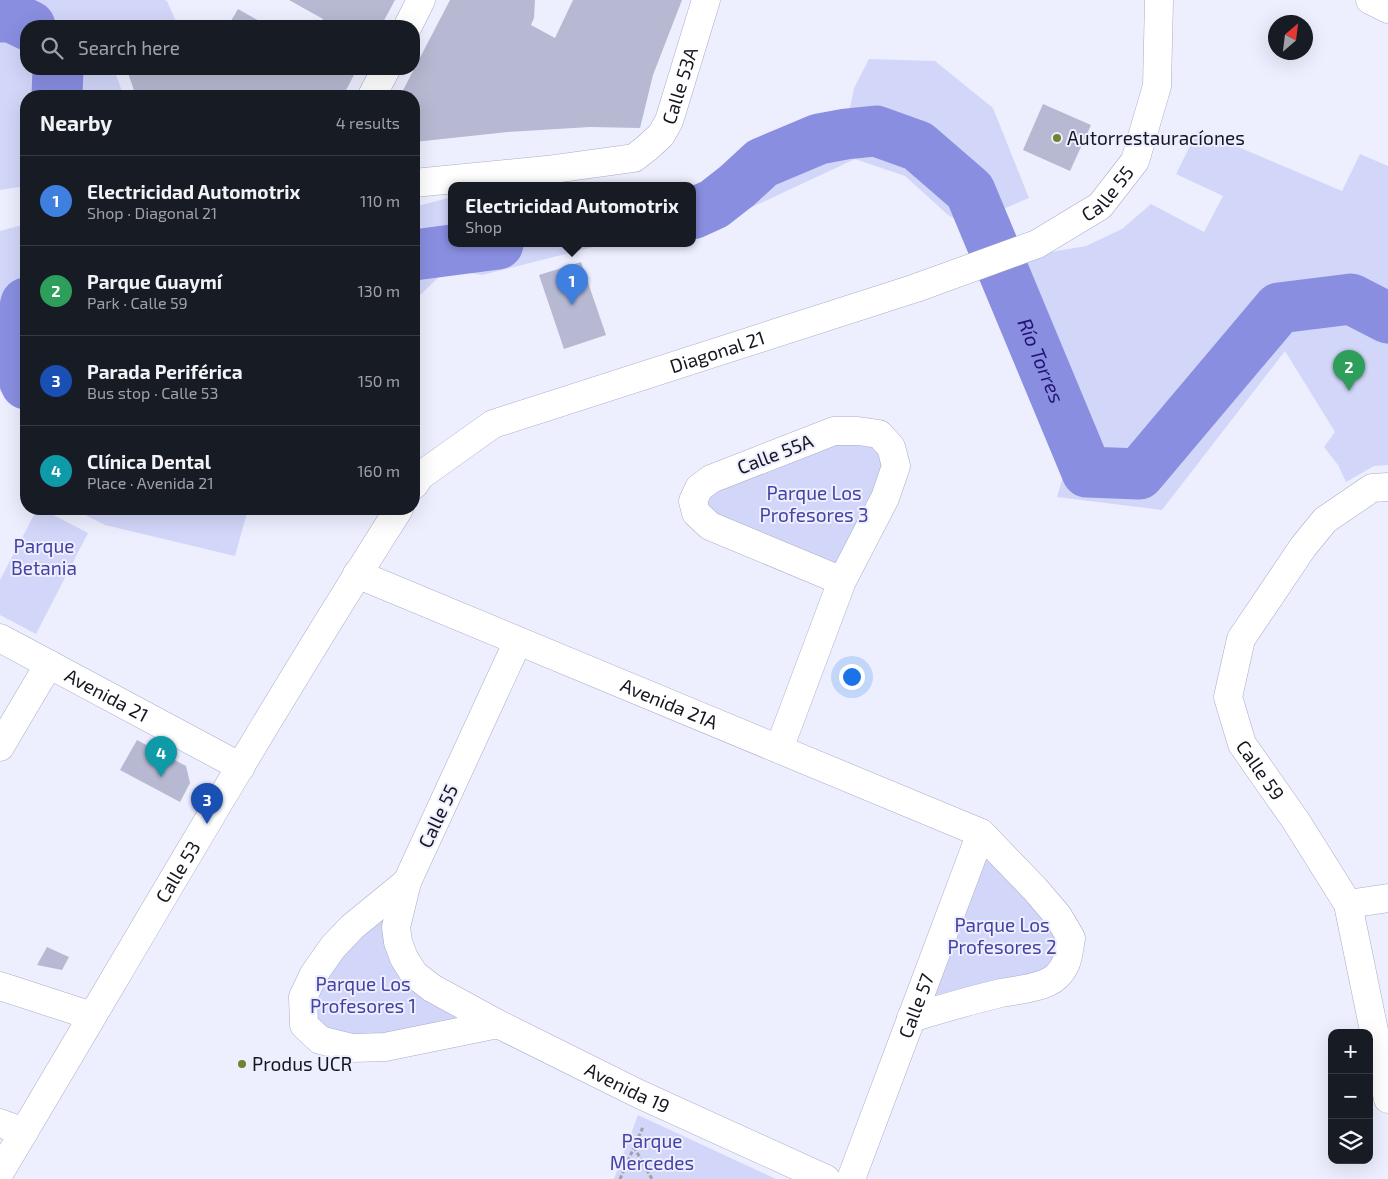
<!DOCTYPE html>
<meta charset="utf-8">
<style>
body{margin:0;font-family:"Exo 2",sans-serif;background:#242831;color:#f1f3f6}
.controls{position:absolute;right:15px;bottom:15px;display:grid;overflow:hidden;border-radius:10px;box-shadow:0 5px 20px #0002}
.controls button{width:45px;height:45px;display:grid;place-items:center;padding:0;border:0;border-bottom:1px solid #363941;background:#171b24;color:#f1f3f6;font:25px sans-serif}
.compass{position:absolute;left:1268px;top:15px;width:45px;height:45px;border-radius:50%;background:#171b24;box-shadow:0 5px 20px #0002;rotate:28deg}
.you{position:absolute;left:851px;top:676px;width:18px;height:18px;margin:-12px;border:4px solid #fff;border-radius:50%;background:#1a73e8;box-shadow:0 0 0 8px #1a73e833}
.badge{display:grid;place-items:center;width:32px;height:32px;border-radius:50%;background:#b45309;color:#fff;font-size:16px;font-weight:700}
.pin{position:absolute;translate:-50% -41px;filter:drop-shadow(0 1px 2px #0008)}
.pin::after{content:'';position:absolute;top:26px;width:18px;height:15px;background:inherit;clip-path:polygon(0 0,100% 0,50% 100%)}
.popup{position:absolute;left:448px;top:182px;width:248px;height:65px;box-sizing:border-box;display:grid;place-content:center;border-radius:10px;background:#171b24;filter:drop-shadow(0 1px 4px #0005);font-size:16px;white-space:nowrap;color:#9ea1a6}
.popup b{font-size:19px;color:#f1f3f6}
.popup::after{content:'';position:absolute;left:50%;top:100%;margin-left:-10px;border:10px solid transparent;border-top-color:#171b24}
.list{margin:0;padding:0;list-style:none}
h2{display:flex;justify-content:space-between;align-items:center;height:65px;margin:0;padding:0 20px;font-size:21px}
h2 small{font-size:16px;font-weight:400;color:#9ea1a6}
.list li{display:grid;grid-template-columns:32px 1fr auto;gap:15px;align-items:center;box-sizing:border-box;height:90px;padding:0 20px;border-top:1px solid #363941}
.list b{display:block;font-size:19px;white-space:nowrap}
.list p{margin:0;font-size:16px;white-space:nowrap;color:#9ea1a6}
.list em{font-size:16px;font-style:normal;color:#9ea1a6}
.icon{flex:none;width:28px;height:28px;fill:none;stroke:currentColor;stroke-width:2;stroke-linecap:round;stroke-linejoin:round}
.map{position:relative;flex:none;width:1388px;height:1179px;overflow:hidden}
.search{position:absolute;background:#171b24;box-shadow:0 5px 20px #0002;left:20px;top:20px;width:400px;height:55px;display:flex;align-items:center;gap:12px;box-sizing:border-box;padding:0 18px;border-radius:20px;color:#9ea1a6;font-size:19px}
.panel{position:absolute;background:#171b24;box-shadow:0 5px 20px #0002;left:20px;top:90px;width:400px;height:425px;border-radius:20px}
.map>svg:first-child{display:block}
</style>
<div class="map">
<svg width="1388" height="1179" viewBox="0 0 1388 1179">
<rect width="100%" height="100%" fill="#edefff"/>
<g fill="#d2d6f9">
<path d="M0 0H164L167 1 178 26H26V69H114L123 94 117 96H26V186L0 190Z"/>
<path d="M869 59 935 61 993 108 1029 198 965 225 948 215 905 176 855 159 703 230 692 231V186H675L705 184 754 159 848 118 854 88Z"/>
<path d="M1198 130 1342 191 1360 154 1388 166V465L1374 466 1346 482 1338 465 1324 447 1335 432 1285 351 1162 510 1057 497 1066 466 1032 387 982 264 1086 246 1122 229 1151 204 1204 232 1223 196 1176 174Z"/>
<path d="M452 197V244H605L482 275 447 269 414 301V207Z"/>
<path d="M26 224V406L0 391V231Z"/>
<path d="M834 431 891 447 842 581 710 526 699 488Z"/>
<path d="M37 509H42L88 533 36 634 0 615V580Z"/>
<path d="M73 509H248L235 556 105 525Z"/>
<path d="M981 833 1058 916 1066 965 911 1018Z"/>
<path d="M407 882 404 958 498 1024 385 1047 304 1025 314 974Z"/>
<path d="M638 1115 776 1179H614Z"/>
</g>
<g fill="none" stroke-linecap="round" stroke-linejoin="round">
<g stroke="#898ee1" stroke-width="51">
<path d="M0 17H11L30 26"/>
<path d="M57 96 58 69"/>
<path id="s1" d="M692 214 714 204 737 186 762 163 819 139 846 134 876 131 918 146 970 191 1087 472 1139 474 1279 308 1351 299 1388 318"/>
<path d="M414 255 498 244"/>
<path d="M26 303 17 340 18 364 26 384"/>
</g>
</g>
<g fill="#b6b9d1">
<path d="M289 0H395L381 26H319L323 19Z"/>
<path d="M450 0H535L534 18 531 25 555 38 573 0H682L653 75 640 128 590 127 508 132 414 142V96H400Z"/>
<path d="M238 9 268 26H228Z"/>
<path d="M150 69H357L343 96H136L128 73Z"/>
<path d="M1043 104 1091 125 1070 171 1023 150Z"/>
<path d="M581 262 606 335 564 349 539 275Z"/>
<path d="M137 740 186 766 190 783 180 802 120 770Z"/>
<path d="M47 947 69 957 62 970 37 965Z"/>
</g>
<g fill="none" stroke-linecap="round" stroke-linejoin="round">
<g stroke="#aaadc6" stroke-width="29">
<g id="minor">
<path d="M1370 0 1388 9"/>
<path d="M408 26 421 0"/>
<path d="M372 96 386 69"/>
<path id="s2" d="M414 183 547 170 634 158 647 148 661 135 669 121 706 0"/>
<path id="s3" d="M1388 487 1372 488 1325 520 1303 547 1241 639 1228 697 1242 744 1296 821 1348 904 1388 1099"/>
<path id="s4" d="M357 574 981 833 1035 889 1058 916 1071 938C1068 954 1069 965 1056 977 1044 988 1017 990 1001 993 971 1000 941 1009 911 1018"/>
<path id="s5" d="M0 638 241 767"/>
<path id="s6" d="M518 641 407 882 396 927 398 942 404 958 414 974 432 988 498 1024 639 1094 826 1179"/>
<path d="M0 747 49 664"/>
<path d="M779 749 842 581 885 498 896 466 891 447 879 434 858 431H834L711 479 699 488 693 501 696 513 710 526 842 581"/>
<path d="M407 882 352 927 333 947 314 974 303 997 304 1025 320 1040 352 1048 385 1047 498 1024"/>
<path d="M1348 904 1388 898"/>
<path d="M0 986 92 1016"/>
<path d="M0 1123 24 1132"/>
<path id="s7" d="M851 1179 981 833"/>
</g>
</g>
<g stroke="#aaadc6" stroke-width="29">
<g id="major">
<path id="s8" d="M414 485 420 476 493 424 916 288 1037 244 1100 206 1135 161 1157 86 1159 0"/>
<path id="s9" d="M0 1172C132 951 260 727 399 509"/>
</g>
</g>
<g stroke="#9ea0ad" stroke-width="3" stroke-dasharray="4 2.5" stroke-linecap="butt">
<path d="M634 1147 652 1179"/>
<path d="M620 1179 643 1127"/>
</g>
<use href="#minor" stroke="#fff" stroke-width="28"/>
<use href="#major" stroke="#fff" stroke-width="28"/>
</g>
<g fill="#708332" stroke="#edefff" stroke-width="2">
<circle cx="1057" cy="138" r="5"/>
<circle cx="242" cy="1064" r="5"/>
</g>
<g text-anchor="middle" stroke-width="4" stroke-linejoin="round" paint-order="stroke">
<g font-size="19" fill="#15161f" stroke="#edefff">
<text dy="7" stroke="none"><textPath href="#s2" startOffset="310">Calle 53A</textPath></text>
<text dy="7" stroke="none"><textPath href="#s8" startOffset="761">Calle 55</textPath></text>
<text dy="7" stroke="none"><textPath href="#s8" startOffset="336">Diagonal 21</textPath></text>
<text transform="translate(775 454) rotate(-21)" y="7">Calle 55A</text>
<text dy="7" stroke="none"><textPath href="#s5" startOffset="121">Avenida 21</textPath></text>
<text dy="7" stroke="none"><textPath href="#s4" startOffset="338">Avenida 21A</textPath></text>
<text dy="7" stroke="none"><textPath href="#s3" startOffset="359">Calle 59</textPath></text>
<text transform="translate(438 816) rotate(-65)" y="7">Calle 55</text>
<text dy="7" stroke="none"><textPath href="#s9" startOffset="349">Calle 53</textPath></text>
<text dy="7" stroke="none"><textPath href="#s7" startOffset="185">Calle 57</textPath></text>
<text dy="7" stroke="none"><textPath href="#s6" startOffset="605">Avenida 19</textPath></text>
</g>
<g font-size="19" fill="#15161f" stroke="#edefff" text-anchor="start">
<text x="1067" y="145">Autorrestauracíones</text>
<text x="252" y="1071">Produs UCR</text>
</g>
<g font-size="19" fill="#4642a3" stroke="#edefff">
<text x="814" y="500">Parque Los<tspan x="814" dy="22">Profesores 3</tspan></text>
<text x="44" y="553">Parque<tspan x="44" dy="22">Betania</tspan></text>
<text x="1002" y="932">Parque Los<tspan x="1002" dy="22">Profesores 2</tspan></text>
<text x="363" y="991">Parque Los<tspan x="363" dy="22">Profesores 1</tspan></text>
<text x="652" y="1148">Parque<tspan x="652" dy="22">Mercedes</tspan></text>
</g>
<g font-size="20" font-style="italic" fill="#251374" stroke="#edefff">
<text dy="7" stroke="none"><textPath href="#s1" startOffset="504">Río Torres</textPath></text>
</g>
</g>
</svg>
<div class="controls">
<button>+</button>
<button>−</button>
<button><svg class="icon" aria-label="layers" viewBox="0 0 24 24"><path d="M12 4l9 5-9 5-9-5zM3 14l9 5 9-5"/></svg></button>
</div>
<svg class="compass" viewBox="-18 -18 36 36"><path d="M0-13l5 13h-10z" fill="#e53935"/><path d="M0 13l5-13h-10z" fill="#9ea1a6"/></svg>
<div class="you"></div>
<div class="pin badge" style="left:572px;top:305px;background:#3f7fe0">1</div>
<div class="popup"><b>Electricidad Automotrix</b>Shop</div>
<div class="pin badge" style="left:1349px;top:391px;background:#2e9e5b">2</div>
<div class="pin badge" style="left:207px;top:824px;background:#1a4fb4">3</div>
<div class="pin badge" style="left:161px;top:777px;background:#0f9aa8">4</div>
<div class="search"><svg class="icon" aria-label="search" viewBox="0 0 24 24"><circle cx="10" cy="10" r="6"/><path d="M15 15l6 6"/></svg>Search here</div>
<section class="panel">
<h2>Nearby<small>4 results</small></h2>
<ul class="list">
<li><span class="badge" style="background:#3f7fe0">1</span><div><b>Electricidad Automotrix</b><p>Shop · Diagonal 21</p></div><em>110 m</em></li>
<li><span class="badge" style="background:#2e9e5b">2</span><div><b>Parque Guaymí</b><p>Park · Calle 59</p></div><em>130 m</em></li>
<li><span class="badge" style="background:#1a4fb4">3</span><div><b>Parada Periférica</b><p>Bus stop · Calle 53</p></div><em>150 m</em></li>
<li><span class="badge" style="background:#0f9aa8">4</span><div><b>Clínica Dental</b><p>Place · Avenida 21</p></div><em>160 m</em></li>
</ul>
</section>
</div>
